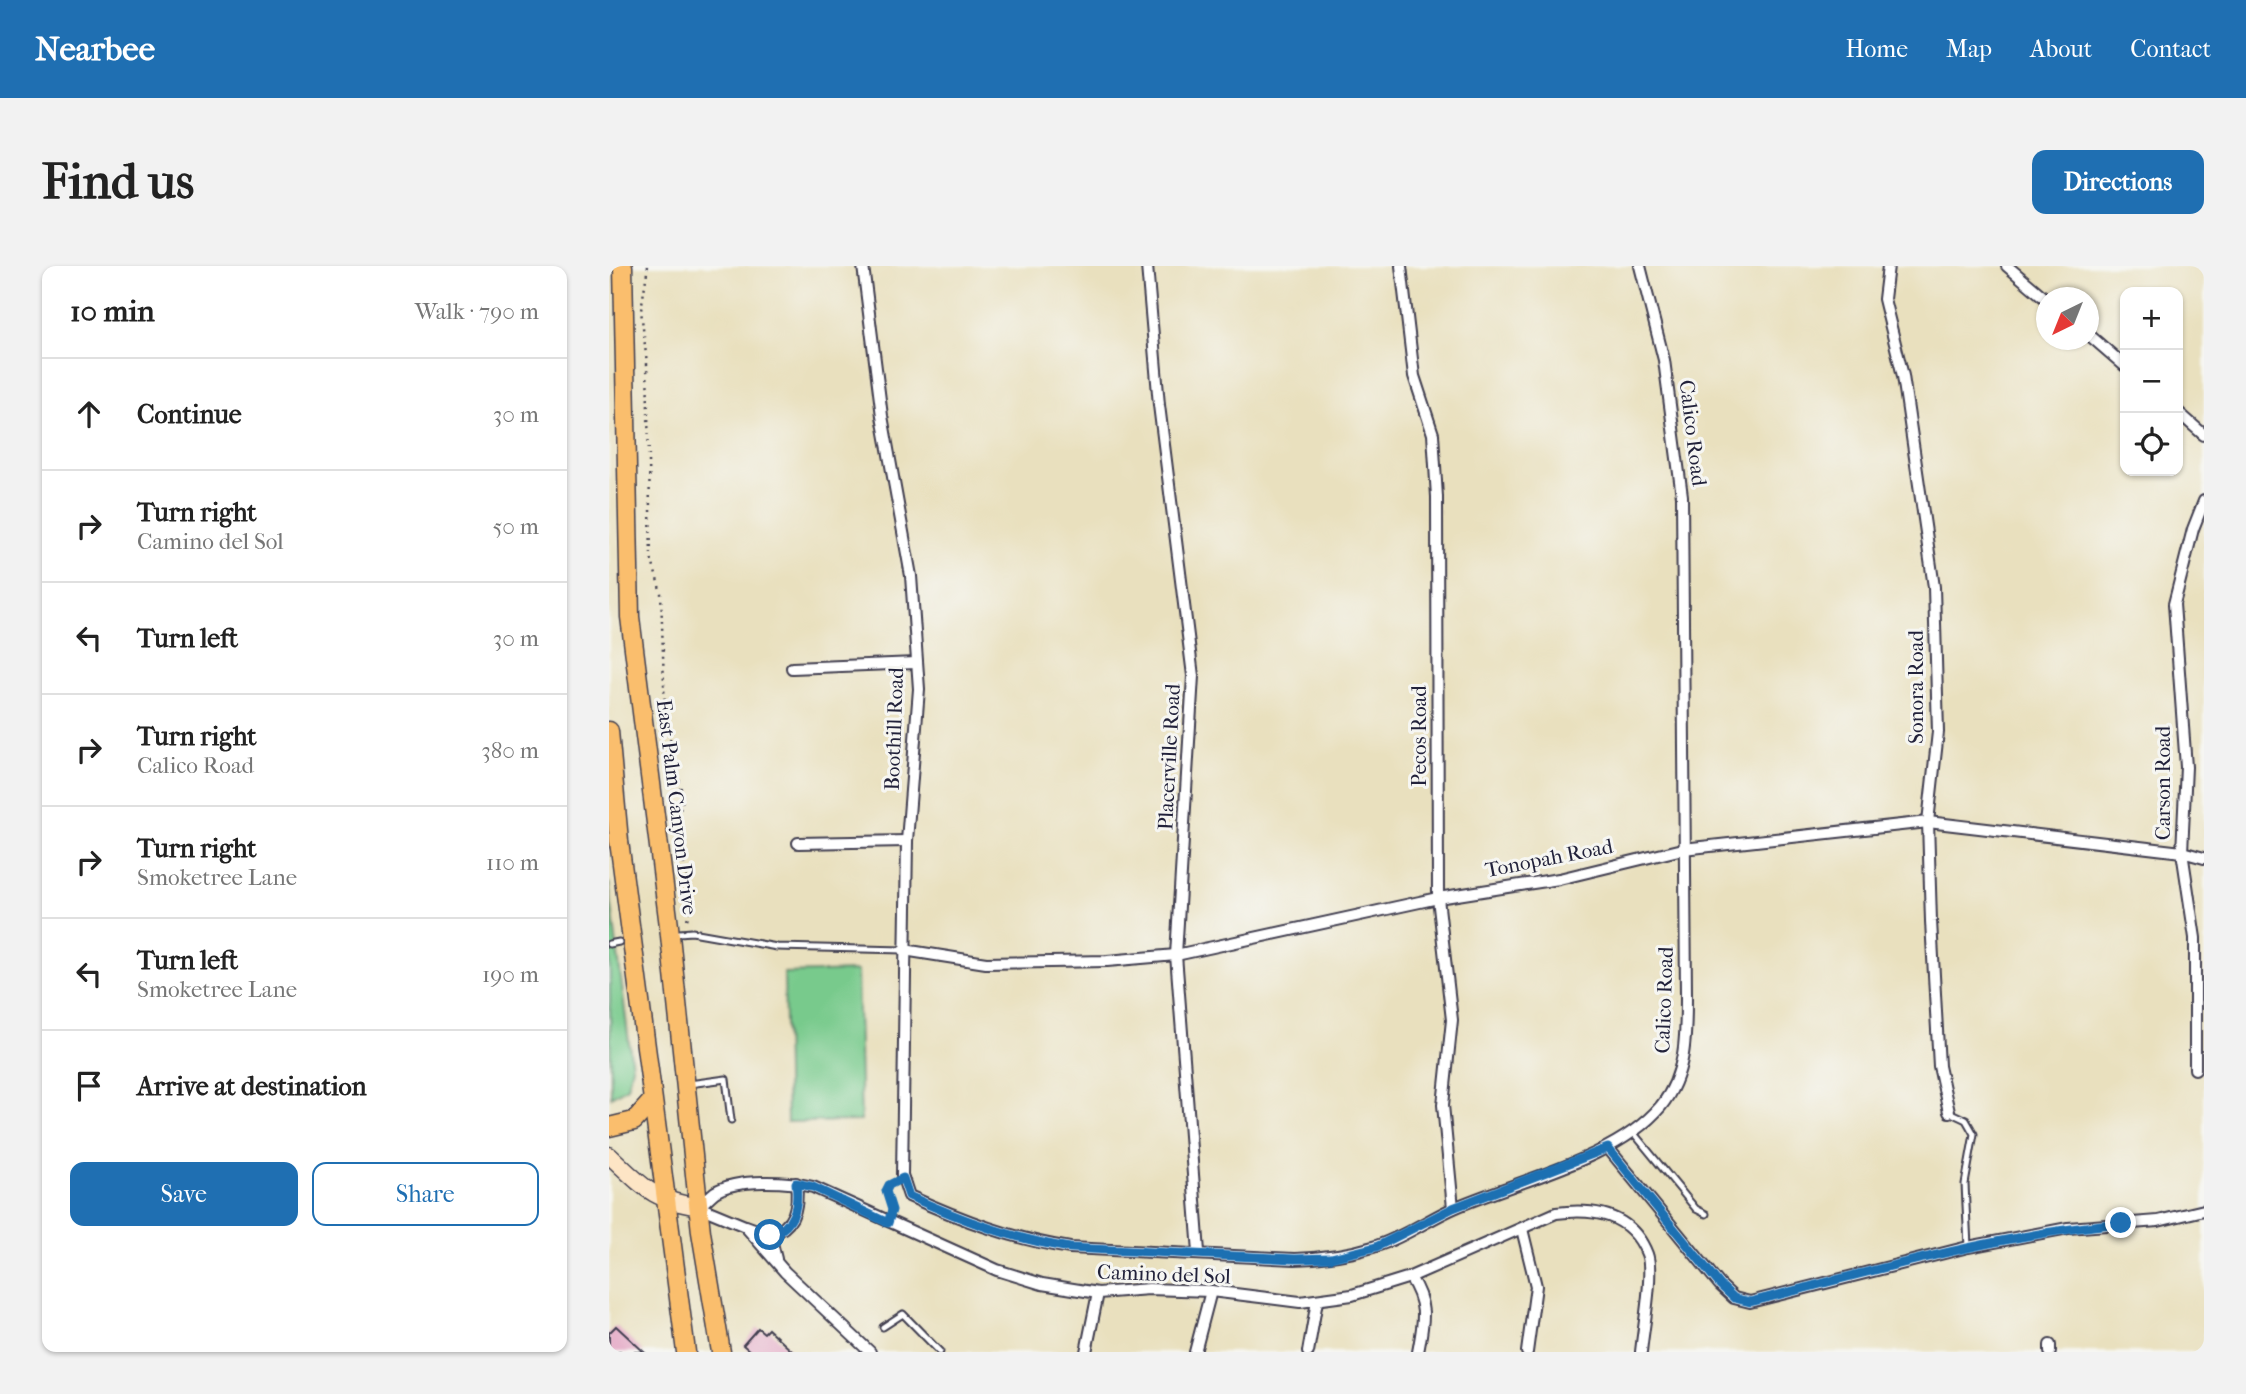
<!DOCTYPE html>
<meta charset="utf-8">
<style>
body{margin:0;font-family:"IM FELL French Canon",serif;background:#f2f2f2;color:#222}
.controls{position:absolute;right:21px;top:21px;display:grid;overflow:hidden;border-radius:14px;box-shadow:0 2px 5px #0004}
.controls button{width:63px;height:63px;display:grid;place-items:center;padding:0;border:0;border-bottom:2px solid #e0e0e0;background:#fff;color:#222;font:35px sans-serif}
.compass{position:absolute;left:1427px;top:21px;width:63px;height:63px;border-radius:50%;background:#fff;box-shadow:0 2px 5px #0004;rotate:223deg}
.stop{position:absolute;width:21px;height:21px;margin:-16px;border:5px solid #1f6fb2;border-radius:50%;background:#fff}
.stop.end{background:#1f6fb2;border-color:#fff;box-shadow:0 2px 7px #0008}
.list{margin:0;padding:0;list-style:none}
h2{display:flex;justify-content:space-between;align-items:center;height:91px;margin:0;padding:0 28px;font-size:30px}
h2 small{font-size:23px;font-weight:400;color:#767676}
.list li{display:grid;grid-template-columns:46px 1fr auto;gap:21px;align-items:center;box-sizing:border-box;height:112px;padding:0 28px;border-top:2px solid #e0e0e0}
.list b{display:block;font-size:26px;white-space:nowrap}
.list p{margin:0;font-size:23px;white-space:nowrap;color:#767676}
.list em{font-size:23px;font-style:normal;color:#767676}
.actions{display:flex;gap:14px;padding:21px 28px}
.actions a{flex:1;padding:16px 0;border:2px solid #1f6fb2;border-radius:14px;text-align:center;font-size:24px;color:#1f6fb2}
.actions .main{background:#1f6fb2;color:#fff}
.icon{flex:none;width:38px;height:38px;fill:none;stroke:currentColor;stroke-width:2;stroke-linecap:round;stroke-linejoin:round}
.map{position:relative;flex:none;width:1595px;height:1086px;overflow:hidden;border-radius:14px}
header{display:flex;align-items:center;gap:42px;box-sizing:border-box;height:98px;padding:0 35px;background:#1f6fb2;color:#fff}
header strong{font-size:33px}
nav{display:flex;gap:38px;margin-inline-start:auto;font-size:24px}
.intro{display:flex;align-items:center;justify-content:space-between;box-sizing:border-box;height:168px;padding:0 42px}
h1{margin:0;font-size:49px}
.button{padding:18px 32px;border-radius:14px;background:#1f6fb2;color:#fff;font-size:24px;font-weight:700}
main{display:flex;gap:42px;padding:0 42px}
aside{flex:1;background:#fff;border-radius:14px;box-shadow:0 2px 5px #0004}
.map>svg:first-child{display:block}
</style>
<header>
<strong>Nearbee</strong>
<nav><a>Home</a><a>Map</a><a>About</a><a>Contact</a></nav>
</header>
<div class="intro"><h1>Find us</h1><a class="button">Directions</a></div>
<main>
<aside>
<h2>10 min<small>Walk · 790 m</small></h2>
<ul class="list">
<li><svg class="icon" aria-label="ahead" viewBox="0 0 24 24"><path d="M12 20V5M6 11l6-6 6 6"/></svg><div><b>Continue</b></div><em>30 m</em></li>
<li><svg class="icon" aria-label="right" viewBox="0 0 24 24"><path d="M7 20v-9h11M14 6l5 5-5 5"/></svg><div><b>Turn right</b><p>Camino del Sol</p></div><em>50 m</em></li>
<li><svg class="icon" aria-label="left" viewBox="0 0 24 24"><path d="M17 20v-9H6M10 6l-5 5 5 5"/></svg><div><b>Turn left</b></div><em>30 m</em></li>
<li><svg class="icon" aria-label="right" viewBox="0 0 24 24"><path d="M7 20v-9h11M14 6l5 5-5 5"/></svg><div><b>Turn right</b><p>Calico Road</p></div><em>380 m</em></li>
<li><svg class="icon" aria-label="right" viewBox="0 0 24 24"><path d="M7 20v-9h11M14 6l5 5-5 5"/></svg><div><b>Turn right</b><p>Smoketree Lane</p></div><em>110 m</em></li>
<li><svg class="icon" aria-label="left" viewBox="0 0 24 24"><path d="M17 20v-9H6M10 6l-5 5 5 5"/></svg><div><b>Turn left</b><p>Smoketree Lane</p></div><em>190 m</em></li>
<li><svg class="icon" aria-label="arrive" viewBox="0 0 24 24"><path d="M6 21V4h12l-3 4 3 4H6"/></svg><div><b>Arrive at destination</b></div></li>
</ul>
<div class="actions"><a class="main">Save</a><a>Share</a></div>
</aside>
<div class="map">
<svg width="1595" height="1086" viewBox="0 0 1595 1086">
<rect width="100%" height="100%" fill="#f6f6f2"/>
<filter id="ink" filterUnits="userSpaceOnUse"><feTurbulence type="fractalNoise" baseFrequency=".0143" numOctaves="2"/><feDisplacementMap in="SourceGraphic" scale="14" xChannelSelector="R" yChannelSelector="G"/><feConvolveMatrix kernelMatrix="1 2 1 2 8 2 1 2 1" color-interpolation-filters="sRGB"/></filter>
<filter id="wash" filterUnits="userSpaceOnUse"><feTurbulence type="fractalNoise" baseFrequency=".00686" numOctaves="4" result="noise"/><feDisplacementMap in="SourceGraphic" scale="28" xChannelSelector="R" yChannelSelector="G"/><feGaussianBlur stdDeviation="1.57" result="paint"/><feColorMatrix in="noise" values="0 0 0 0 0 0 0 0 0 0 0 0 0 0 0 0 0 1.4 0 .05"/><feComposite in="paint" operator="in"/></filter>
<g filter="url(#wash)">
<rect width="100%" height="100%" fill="#e9e0be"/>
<g fill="#78ca8c" stroke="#4d7664" stroke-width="2">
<path d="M0 616 23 801 18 821 2 831Z"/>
<path d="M248 705 252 855 178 856 175 707Z"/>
</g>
<g id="blocks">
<g fill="#e2a1c1">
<path d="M7 1060 35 1086H0V1067Z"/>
<path d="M149 1062 155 1067 159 1063 184 1086H142L134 1079Z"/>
</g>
</g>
</g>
<g filter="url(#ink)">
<use href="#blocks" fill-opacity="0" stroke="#403e4f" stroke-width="2"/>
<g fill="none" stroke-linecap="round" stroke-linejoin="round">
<g stroke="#403e4f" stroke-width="9">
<g id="lane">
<path d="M70 667 83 666 168 681 295 684"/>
<path d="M0 678 10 676"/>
<path d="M80 818 117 813 122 854"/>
<path d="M1340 846 1357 854 1365 868 1356 918 1359 981"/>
<path d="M1023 865 1087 943 1097 948"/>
<path d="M274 1061 294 1048 331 1086"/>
</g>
</g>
<g stroke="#403e4f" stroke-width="14">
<g id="street">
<path d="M254 0 273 150 302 310 310 423 298 575 293 909 300 930C353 954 404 973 461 982L686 993C713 992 738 989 764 981 792 973 818 954 845 942 909 914 1007 894 1052 840 1078 808 1077 767 1077 728L1073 230 1055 94 1031 0"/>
<path d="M538 0 550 139 584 410 567 689 590 986"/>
<path d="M792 0 805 110 824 168 828 231 829 632 843 754 834 839 844 942"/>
<path d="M1279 0 1275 33 1294 110 1325 321 1329 466 1319 556 1322 655 1330 800 1340 846"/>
<path d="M1398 0 1437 33"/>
<path d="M1479 68 1516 100"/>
<path d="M1569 146 1595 169"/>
<path d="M183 402 307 397"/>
<path d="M189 577 298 575"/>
<path d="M295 684 377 697 498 695 567 689 829 632 950 613 1074 583 1319 556 1573 586 1595 592"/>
<path d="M1586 803V672L1573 586 1577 501 1565 338 1584 263 1595 235"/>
<path d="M999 882 1111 1019 1125 1032 1141 1036 1359 981 1459 962 1549 955 1595 944"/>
<path d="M137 960 161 969 167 993"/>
<path d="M913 963 927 1020 918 1086"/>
<path d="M161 969C186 961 190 940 187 917"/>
<path d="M801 1011C819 1039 815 1054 809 1086"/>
<path d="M1441 1079V1086"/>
<path d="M261 1086 176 1006 136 960 90 941C95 936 101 930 106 926 128 912 180 915 204 921L388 1004 433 1018 489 1027 540 1023 602 1025 691 1036 743 1029 801 1011 947 947C984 942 1022 947 1038 988 1045 1006 1034 1064 1032 1086"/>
<path d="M477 1086 489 1027"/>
<path d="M586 1086 602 1025"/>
<path d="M699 1086 708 1035"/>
</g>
</g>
<g stroke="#403e4f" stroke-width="19">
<path id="secondary" d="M0 889C36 922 41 933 90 941"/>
</g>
<g stroke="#403e4f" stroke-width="21">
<g id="primary">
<path d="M14 0 21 351 60 660 92 966 112 1086"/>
<path d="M0 465 10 575 77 1086"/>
<path d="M0 861 25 855 43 835"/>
</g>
</g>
<g stroke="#403e4f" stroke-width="2.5" stroke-dasharray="2 5" stroke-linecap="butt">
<path d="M39 0 32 44 38 98 42 291 52 327 56 449 74 532 69 553 71 579 83 636 77 657"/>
<path d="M283 943 277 925 285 916"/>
</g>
<use href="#lane" stroke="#fff" stroke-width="5"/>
<use href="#street" stroke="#fff" stroke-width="10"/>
<use href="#secondary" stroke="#fde5c5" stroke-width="16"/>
<use href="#primary" stroke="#fabe6d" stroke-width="18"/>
<path stroke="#403e4f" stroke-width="2.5" stroke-dasharray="2 5" stroke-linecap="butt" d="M75 663 76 669"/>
</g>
</g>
<g fill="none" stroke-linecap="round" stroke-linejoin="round" filter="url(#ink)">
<path stroke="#1f6fb2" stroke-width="9" d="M161 969C186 961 190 940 187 917L204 921 279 957 283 944 277 925 280 919 294 912 300 930C353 954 404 973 461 982L686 993 722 992 767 981 844 942 999 882 1111 1019 1125 1032 1141 1036C1264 1005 1386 969 1512 957"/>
</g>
<g text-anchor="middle" stroke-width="6" stroke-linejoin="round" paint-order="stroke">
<g font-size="21" fill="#22223b" stroke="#f6f6f2">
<text transform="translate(1084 167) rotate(83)" y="7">Calico Road</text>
<text transform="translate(1307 421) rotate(-90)" y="7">Sonora Road</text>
<text transform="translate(285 463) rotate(-88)" y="7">Boothill Road</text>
<text transform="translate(810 470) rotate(-90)" y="7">Pecos Road</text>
<text transform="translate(560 491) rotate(-87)" y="7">Placerville Road</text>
<text transform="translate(1554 517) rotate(-90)" y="7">Carson Road</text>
<text transform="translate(68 541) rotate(83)" y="7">East Palm Canyon Drive</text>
<text transform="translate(940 592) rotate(-11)" y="7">Tonopah Road</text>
<text transform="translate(1055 734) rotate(-88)" y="7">Calico Road</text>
<text transform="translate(555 1008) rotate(2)" y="7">Camino del Sol</text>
</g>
</g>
</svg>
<div class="controls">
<button>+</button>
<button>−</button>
<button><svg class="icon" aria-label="locate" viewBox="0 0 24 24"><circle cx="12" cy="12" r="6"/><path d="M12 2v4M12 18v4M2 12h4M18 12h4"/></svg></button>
</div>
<svg class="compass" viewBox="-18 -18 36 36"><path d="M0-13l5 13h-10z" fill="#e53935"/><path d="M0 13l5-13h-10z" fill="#767676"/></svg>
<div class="stop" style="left:161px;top:969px"></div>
<div class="stop end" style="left:1512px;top:957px"></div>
</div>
</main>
